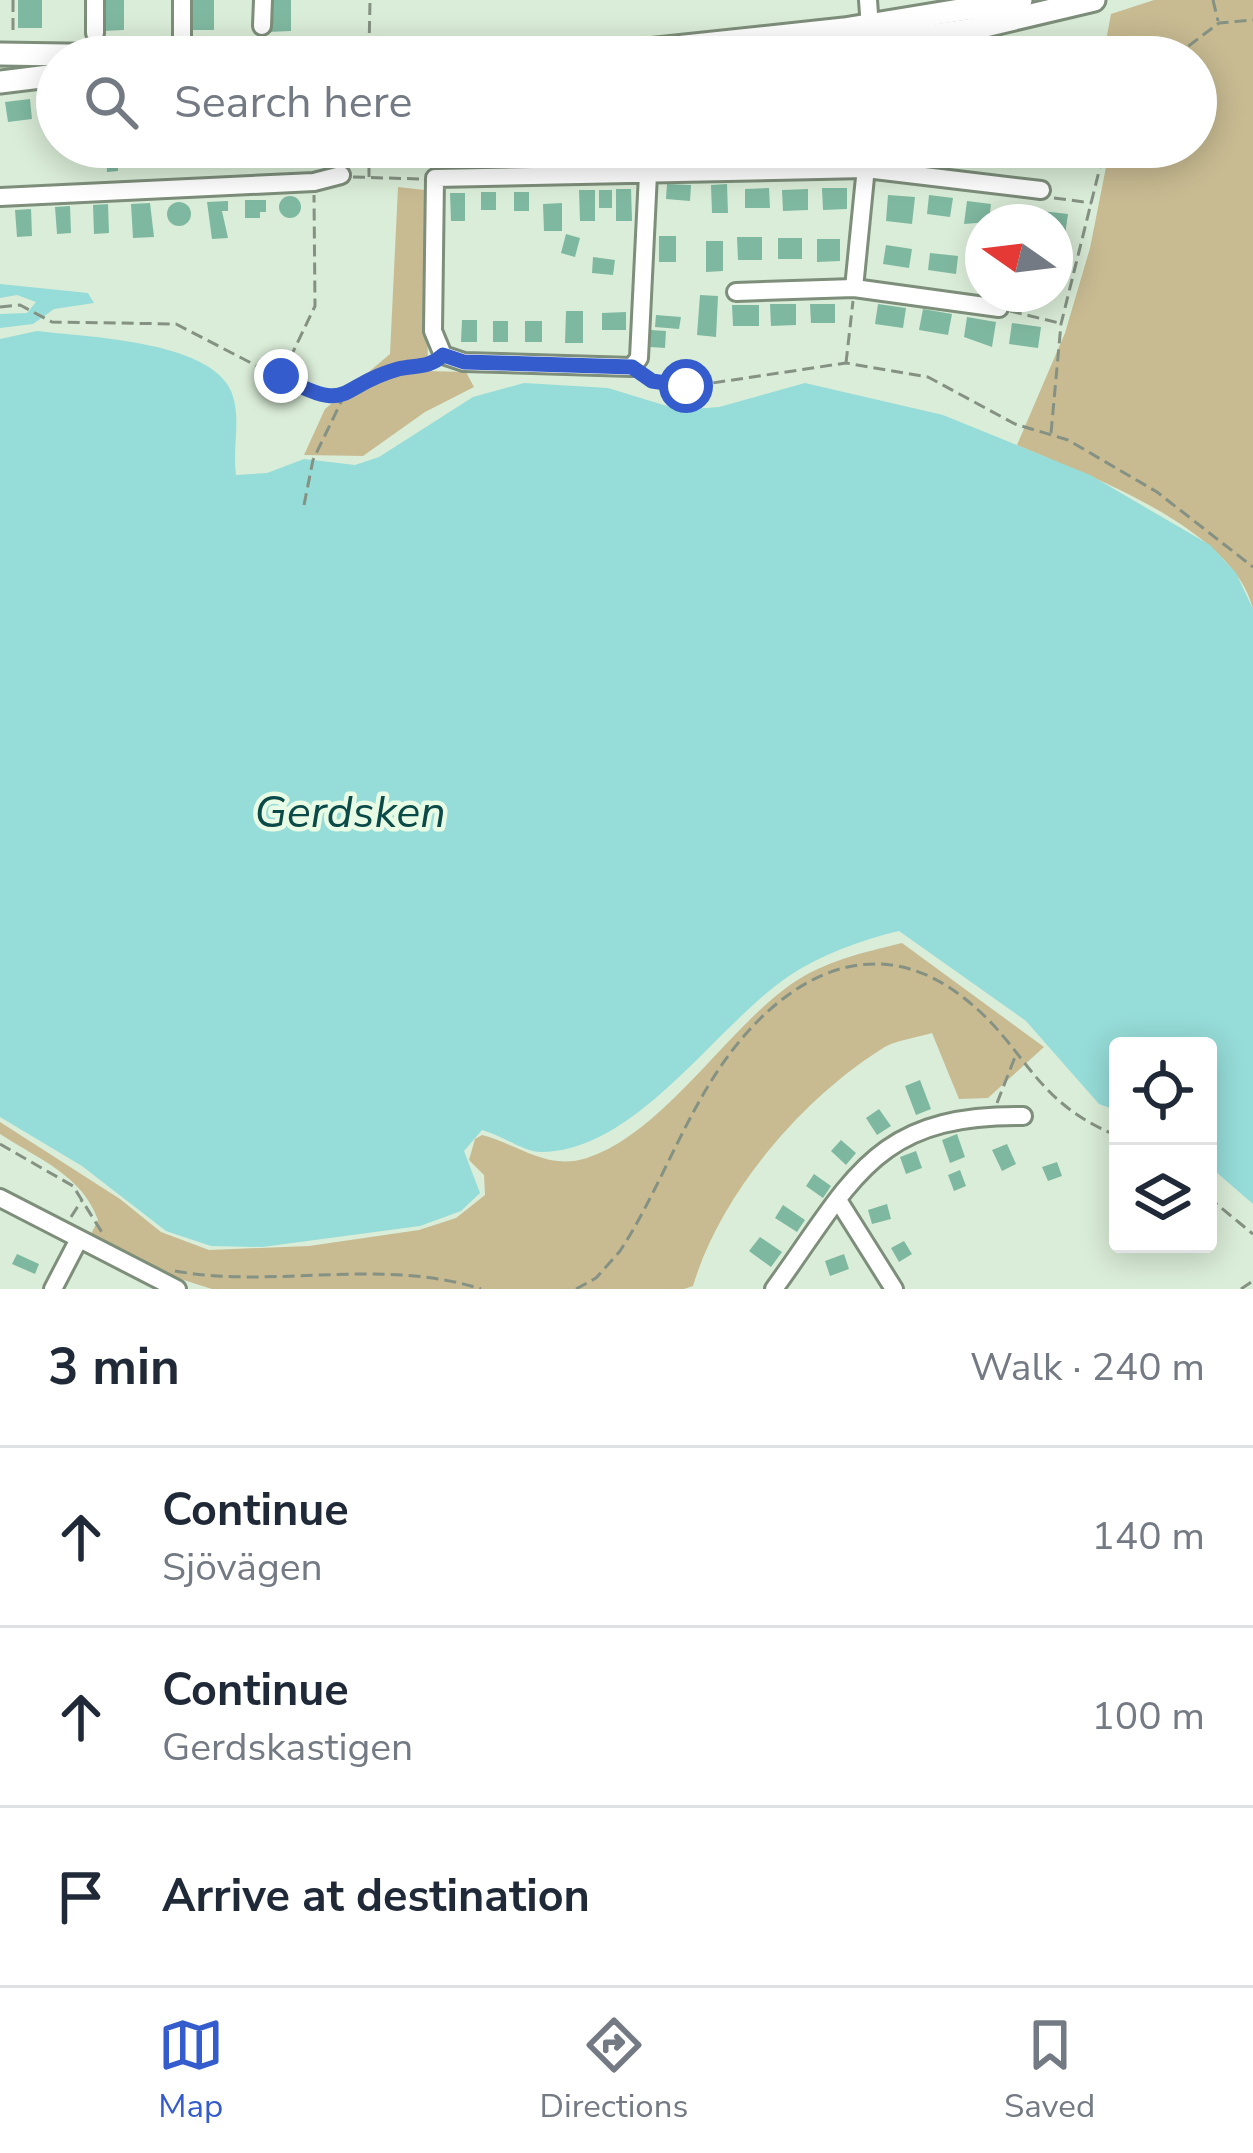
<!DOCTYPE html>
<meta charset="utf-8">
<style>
body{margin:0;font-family:"Nunito Sans",sans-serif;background:#f6f6f7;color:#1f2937}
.controls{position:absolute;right:36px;bottom:36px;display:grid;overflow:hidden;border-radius:12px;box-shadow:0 6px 30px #0003}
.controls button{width:108px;height:108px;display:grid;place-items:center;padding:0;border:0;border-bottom:3px solid #e0e1e3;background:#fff;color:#1f2937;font:60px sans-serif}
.compass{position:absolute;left:965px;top:204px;width:108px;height:108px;border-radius:50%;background:#fff;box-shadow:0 6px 30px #0003;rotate:284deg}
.stop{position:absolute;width:36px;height:36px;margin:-27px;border:9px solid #355ccc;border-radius:50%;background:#fff}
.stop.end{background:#355ccc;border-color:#fff;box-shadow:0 3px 12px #0008}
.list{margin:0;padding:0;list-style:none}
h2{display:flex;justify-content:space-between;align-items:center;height:156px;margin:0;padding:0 48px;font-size:51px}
h2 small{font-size:39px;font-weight:400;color:#747a83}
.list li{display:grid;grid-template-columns:78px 1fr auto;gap:36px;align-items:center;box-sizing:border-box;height:180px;padding:0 48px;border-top:3px solid #e0e1e3}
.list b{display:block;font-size:45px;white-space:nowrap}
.list p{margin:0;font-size:39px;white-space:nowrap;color:#747a83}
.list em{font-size:39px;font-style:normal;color:#747a83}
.icon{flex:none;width:66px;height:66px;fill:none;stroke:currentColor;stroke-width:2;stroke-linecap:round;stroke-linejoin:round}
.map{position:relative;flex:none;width:1253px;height:1289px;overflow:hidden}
.search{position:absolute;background:#fff;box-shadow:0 6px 30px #0003;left:36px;right:36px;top:36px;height:132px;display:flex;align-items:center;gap:30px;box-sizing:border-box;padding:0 42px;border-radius:66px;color:#747a83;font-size:45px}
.sheet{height:696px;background:#fff}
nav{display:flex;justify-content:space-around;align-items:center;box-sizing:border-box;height:168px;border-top:3px solid #e0e1e3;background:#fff;font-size:33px;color:#747a83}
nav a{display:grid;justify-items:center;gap:6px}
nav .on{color:#355ccc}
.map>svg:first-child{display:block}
</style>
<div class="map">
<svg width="1253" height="1289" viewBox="0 0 1253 1289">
<rect width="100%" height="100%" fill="#daedd8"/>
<g fill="#c8bb92">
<path d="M1154 0H1253V609C1233 527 1086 475 1017 445L1065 333 1090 248 1110 147H1196V57H1103L1111 14Z"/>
<path d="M398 187 425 190 428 371 466 372 474 387 425 412 363 456 304 455 325 409 390 354Z"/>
<path d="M902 943 1044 1047 988 1098 959 1099 932 1033C916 1038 894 1040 880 1050 800 1101 720 1195 693 1286L684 1289H212L155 1271 90 1236 98 1220C82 1175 38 1159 0 1134V1122L120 1199 161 1232 209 1250 309 1246 419 1230 456 1218 485 1195 484 1175 469 1160 475 1139 482 1135C518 1144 546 1171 587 1158 663 1133 726 1030 790 985 824 961 862 953 902 943Z"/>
</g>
<g fill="#96dcd8">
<path d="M0 284 88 293 94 303 54 309 33 324 0 328V314L27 313 36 302 17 295 0 298Z"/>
<path d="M37 331C84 337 209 340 231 391 242 417 232 448 236 475L267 473 304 459 355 465 379 457 473 397 524 383 608 388 680 410 719 407 805 383 943 415 1090 475 1210 545 1236 573 1253 609V1204L1208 1165V1046H1118V1111L1099 1104 1026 1021 899 931C861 940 822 954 789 976 716 1025 636 1152 541 1152 524 1152 501 1135 482 1130L464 1151 480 1193 461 1211 420 1226 262 1247 211 1246 166 1231 82 1166 0 1117V339Z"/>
</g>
<g fill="#7fb8a0">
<rect x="18" y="0" width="24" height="28"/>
<path d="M103 0H124V30L103 31Z"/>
<rect x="188" y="0" width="26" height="30"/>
<path d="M268 0H291V31L268 32Z"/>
<path d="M30 99 32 119 8 122 5 102Z"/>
<path d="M49 99H57V131H51L50 115 45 116Z"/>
<path d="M106 147H117L118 171 107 172Z"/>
<path d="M981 147H1005L1004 158 980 156Z"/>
<path d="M1019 147H1044L1041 164 1017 160Z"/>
<path d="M1058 147 1082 148 1079 167 1056 164Z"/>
<path d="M667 184 691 185 690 201 666 199Z"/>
<path d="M727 184 728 213H712L711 185Z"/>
<path d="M769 188 770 208H745V189Z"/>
<path d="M822 188H847V209L823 210Z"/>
<path d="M616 189H631L632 221H616Z"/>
<path d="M808 189V210L783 211 782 190Z"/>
<path d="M579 190H595V221H580Z"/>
<rect x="599" y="190" width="13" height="18"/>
<rect x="481" y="192" width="15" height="18"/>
<rect x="514" y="192" width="15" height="19"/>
<path d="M450 193H465V221H451Z"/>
<path d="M888 195 915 197 912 224 886 221Z"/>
<path d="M929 195 953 198 950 217 927 214Z"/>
<circle cx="290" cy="207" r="11"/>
<path d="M245 200H266V212H260V218H245Z"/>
<path d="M228 201V211H222L228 238 212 239 207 202Z"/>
<path d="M967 201 991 204 989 222 964 224Z"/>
<circle cx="179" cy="214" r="12"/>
<path d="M150 203 154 237 133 238 131 204Z"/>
<path d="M562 203V231H544L543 204Z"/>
<path d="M108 204 109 233 94 234 93 205Z"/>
<path d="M70 206 71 233 57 234 55 207Z"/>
<path d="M1005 207 1028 210 1027 222H1003Z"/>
<path d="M31 209 32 236 17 237 15 210Z"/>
<path d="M1042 211 1068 214 1065 235 1055 234V222H1040Z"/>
<path d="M566 234 580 238 575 257 561 253Z"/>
<rect x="659" y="236" width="17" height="26"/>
<path d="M737 237H762V260H738Z"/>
<rect x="778" y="238" width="24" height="21"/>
<path d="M817 239H840V261L817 262Z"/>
<path d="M706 241H723V271L706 272Z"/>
<path d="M886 245 912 249 909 268 883 264Z"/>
<path d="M930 253 958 256 956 274 928 270Z"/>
<path d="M593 257 615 260 613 275 592 273Z"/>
<path d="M700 295 718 296 716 337 697 335Z"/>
<path d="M770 304H796V325L771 326Z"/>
<path d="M810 304H835V323H811Z"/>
<path d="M878 304 906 308 903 328 875 324Z"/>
<path d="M732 305H759V326H733Z"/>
<path d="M923 309 952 314 948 335 919 330Z"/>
<path d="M566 311H583V343H565Z"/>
<path d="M626 312V330H602V313Z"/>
<path d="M656 315 681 317 679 329 655 327Z"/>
<path d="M967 317 996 322 992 347 964 337Z"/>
<path d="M462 320H477V342H461Z"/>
<rect x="493" y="321" width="15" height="21"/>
<rect x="525" y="321" width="17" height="21"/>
<path d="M1012 323 1041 327 1038 348 1009 344Z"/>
<path d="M651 330 666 331 665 348 650 347Z"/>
<path d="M920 1080 931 1109 916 1115 905 1086Z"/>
<path d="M879 1109 891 1126 877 1135 866 1118Z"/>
<path d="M957 1134 965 1157 950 1163 942 1140Z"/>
<path d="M841 1140 856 1153 846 1165 831 1151Z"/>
<path d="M1007 1144 1016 1164 1002 1171 992 1150Z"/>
<path d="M916 1151 922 1168 906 1174 900 1157Z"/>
<path d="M1057 1162 1062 1176 1048 1181 1042 1167Z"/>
<path d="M960 1170 966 1186 954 1191 948 1175Z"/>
<path d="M814 1174 831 1186 823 1198 806 1186Z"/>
<path d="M887 1204 891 1219 872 1224 868 1210Z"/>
<path d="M783 1205 805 1220 797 1232 775 1218Z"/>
<path d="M760 1237 782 1252 771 1267 749 1251Z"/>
<path d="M904 1241 912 1254 899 1262 891 1248Z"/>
<path d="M17 1254 39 1264 35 1274 12 1264Z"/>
<path d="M844 1254 849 1269 830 1276 825 1261Z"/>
</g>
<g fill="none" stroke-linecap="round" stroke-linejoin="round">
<g stroke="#7d8e7a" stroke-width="22">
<g id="minor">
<path d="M95 0V33"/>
<path d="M182 0V37"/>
<path d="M868 0 872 57"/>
<path d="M262 26 263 0"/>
<path d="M648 174 639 358 632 367 464 362 443 355 433 331 435 178 866 169 1041 190"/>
<path d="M0 197 314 182 341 175"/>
<path d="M854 288 868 147"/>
<path d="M736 292 854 288 999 308"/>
<path d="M0 1198 177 1289"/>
<path d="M838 1200 894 1289"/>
<path d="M53 1289 78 1241"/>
<path d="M774 1289C853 1180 874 1114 1023 1116"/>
</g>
</g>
<g stroke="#7d8e7a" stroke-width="27">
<g id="major">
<path d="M0 54 199 57"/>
<path d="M581 57 844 29 1021 0"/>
<path d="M789 57 968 30 1094 0"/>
<path d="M0 82 57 75"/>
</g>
</g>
<g stroke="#859283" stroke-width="3" stroke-dasharray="12 6" stroke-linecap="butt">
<path d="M13 0V30"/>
<path d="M1213 0 1218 21"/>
<path d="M369 51 370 0"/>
<path d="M1174 57 1219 23 1253 20"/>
<path d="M369 147V180"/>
<path d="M341 160 350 147"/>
<path d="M353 177 421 179"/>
<path d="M1054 198 1092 203"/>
<path d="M0 307 20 305 52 322 176 324 307 392 332 398H343L392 371 433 364"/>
<path d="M1010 311 1059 323"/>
<path d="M846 363 853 301"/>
<path d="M282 375 315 306 314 195"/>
<path d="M642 377 699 385 846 363 928 377 1015 424 1068 440 1157 492 1253 567"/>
<path d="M1051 433 1061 324 1105 147"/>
<path d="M304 505 313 460 342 400"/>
<path d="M997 1103 1015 1057"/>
<path d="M0 1144 73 1186 103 1234"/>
<path d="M1208 1197 1253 1234"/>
<path d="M71 1217 82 1200"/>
<path d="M175 1271C277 1289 381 1257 481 1289"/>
<path d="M576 1289 596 1278 620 1251C661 1188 685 1113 731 1052 792 972 878 930 964 998 1027 1047 1031 1101 1118 1136"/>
<path d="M1241 1289 1253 1281"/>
</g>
<use href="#minor" stroke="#fff" stroke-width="16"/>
<use href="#major" stroke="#fff" stroke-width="21"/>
</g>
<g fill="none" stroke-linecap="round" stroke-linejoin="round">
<path stroke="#355ccc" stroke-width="15" d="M281 376C352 416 336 386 398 369 415 365 430 368 443 355L464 362 632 367 652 381 686 386"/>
</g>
<g text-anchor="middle" stroke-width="9" stroke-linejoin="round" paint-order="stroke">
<g font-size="45" font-style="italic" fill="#0a4a48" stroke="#e8fbe5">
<text x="350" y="827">Gerdsken</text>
</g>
</g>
</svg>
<div class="controls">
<button><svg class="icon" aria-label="locate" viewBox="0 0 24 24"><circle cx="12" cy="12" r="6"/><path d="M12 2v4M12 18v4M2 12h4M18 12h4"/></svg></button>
<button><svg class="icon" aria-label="layers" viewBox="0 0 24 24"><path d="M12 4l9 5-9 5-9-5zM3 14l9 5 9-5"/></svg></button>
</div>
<svg class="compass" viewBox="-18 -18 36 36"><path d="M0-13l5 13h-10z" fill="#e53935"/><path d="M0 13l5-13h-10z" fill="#747a83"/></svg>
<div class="stop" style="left:686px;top:386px"></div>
<div class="stop end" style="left:281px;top:376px"></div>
<div class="search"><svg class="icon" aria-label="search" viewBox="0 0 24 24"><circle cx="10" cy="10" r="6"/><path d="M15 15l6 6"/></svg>Search here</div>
</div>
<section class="sheet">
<h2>3 min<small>Walk · 240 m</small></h2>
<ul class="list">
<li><svg class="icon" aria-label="ahead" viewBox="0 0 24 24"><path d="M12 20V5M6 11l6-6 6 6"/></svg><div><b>Continue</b><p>Sjövägen</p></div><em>140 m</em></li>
<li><svg class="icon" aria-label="ahead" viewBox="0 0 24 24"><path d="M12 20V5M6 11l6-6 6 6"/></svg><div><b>Continue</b><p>Gerdskastigen</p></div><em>100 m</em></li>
<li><svg class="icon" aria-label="arrive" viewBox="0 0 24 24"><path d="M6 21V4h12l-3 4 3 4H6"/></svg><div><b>Arrive at destination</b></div></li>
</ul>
</section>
<nav>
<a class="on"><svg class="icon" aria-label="map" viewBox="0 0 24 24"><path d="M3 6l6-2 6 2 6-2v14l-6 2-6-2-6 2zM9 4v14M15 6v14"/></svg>Map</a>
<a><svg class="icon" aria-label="directions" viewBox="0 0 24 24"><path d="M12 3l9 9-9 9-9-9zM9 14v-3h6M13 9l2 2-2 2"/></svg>Directions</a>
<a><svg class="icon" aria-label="saved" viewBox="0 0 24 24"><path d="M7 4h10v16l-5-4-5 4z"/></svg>Saved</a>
</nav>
